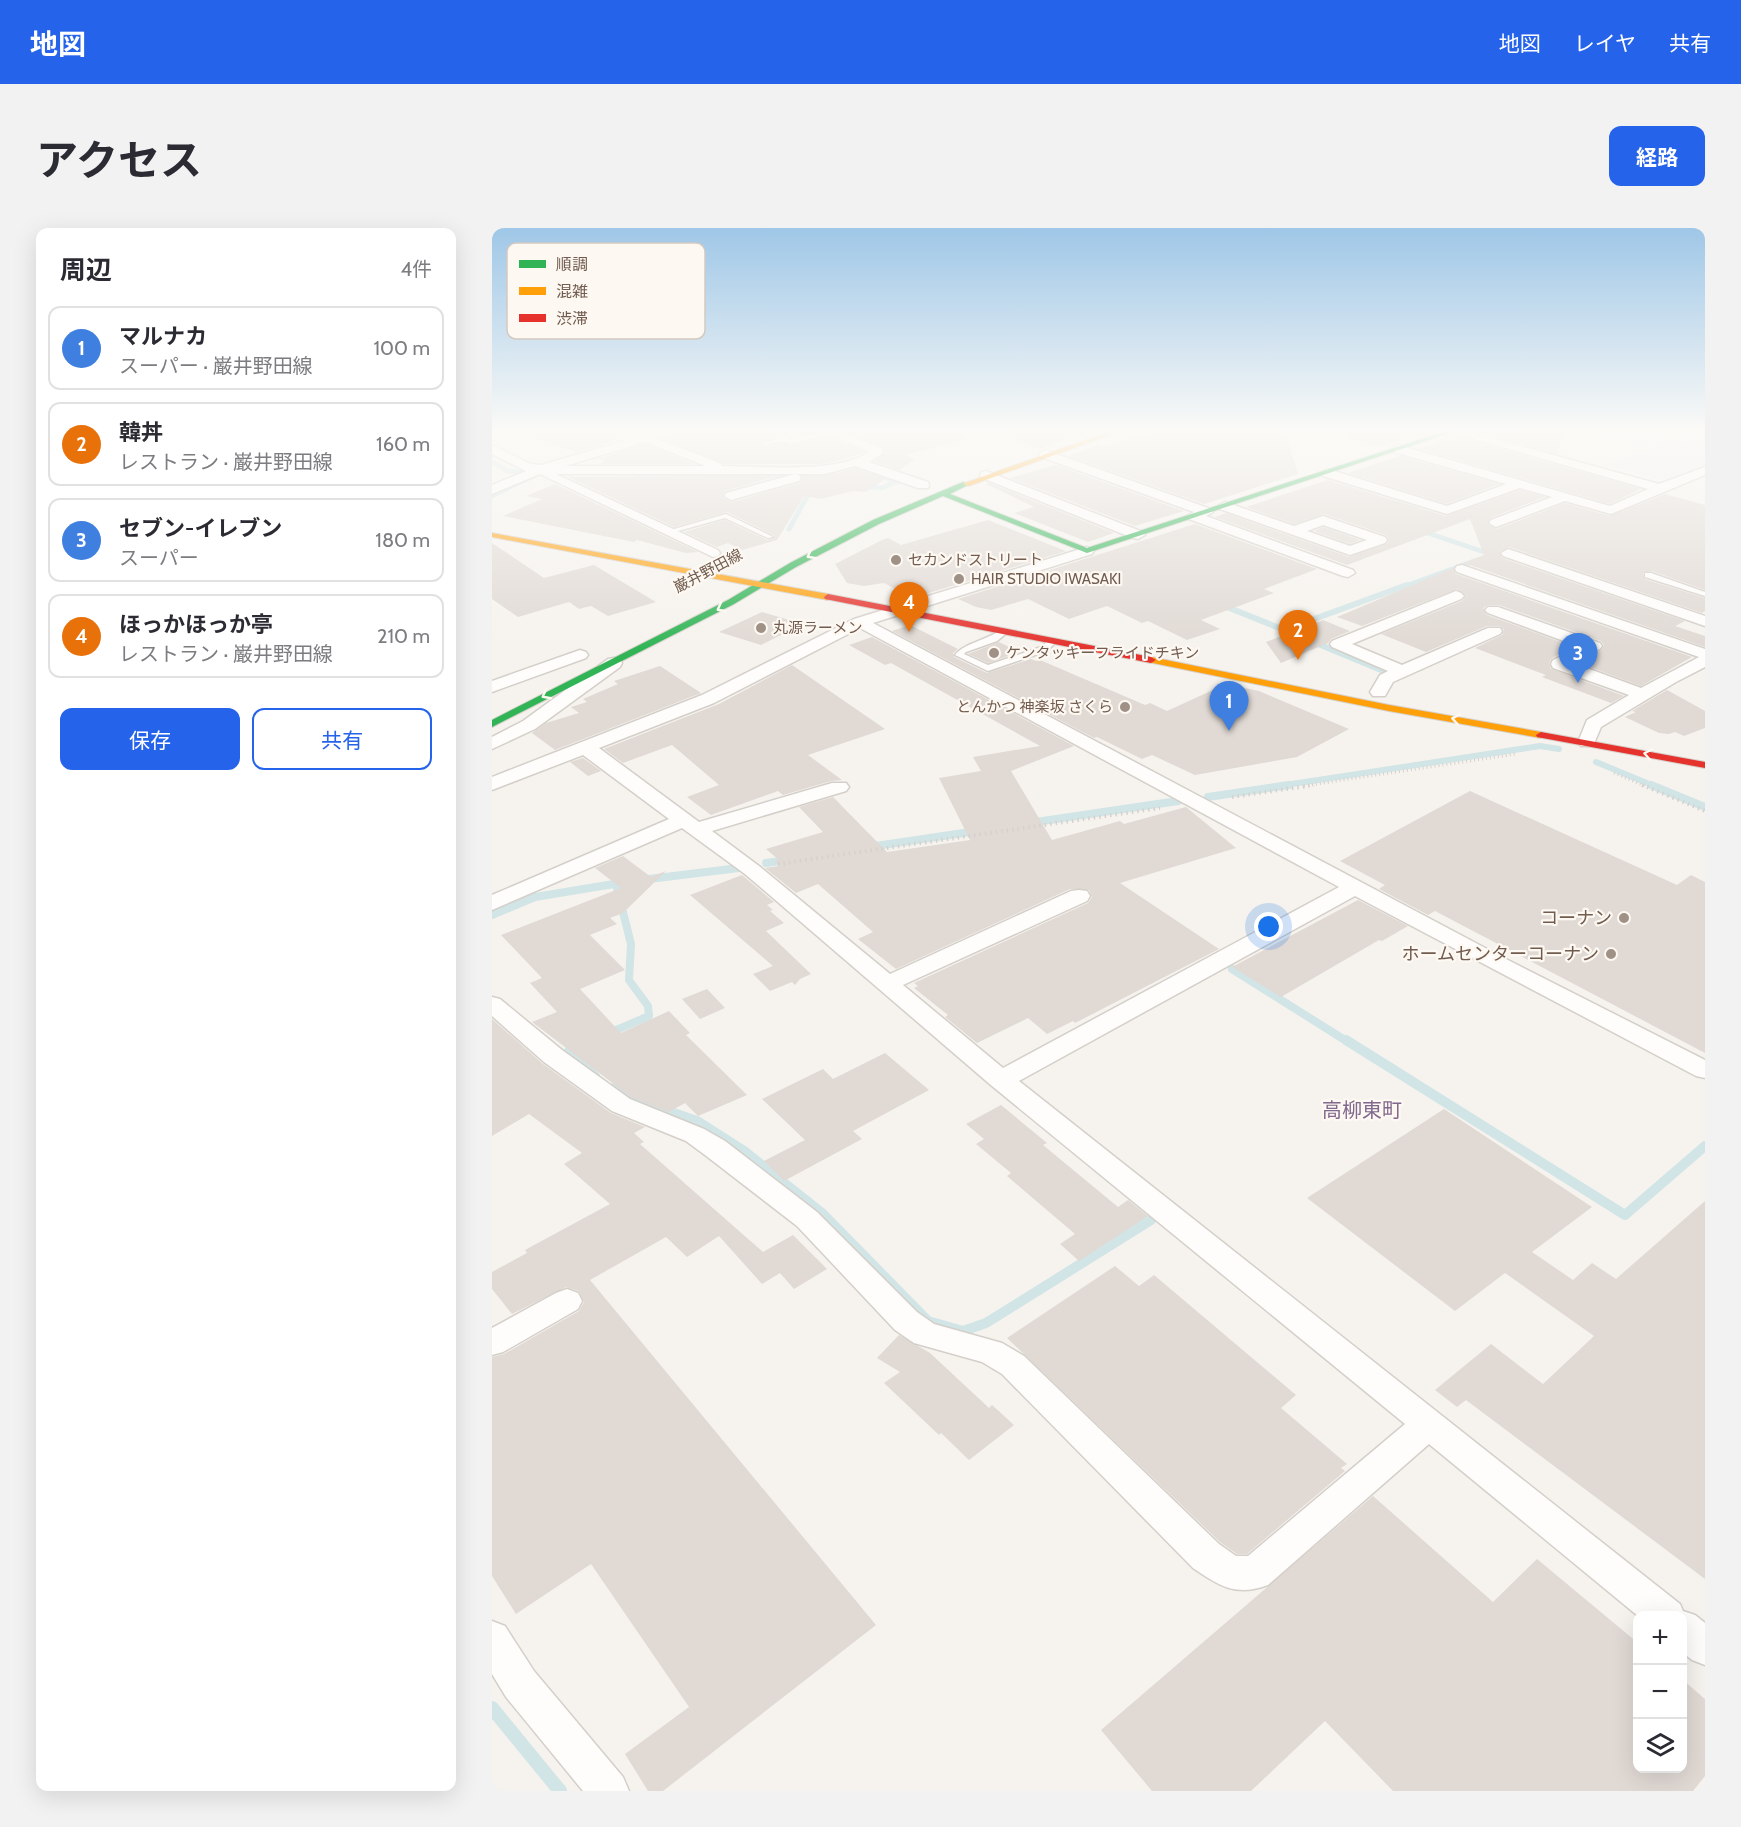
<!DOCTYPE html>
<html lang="ja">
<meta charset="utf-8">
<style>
body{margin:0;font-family:Cabin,"Noto Sans JP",sans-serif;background:#f2f2f3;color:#2b2b33}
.controls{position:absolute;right:18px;bottom:18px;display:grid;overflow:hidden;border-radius:12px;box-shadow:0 6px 24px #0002}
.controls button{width:54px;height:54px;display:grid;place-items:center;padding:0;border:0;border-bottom:2px solid #e1e1e2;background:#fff;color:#2b2b33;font:30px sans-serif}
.you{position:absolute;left:777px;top:699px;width:21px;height:21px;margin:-15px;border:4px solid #fff;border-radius:50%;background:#1a73e8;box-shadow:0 0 0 9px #1a73e833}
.badge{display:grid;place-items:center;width:39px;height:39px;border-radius:50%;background:#2563eb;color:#fff;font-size:20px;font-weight:700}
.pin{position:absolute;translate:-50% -50px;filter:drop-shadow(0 2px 3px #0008)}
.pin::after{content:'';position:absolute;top:32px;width:21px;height:18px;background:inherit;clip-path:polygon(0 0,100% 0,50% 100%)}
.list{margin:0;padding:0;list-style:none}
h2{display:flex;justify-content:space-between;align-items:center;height:78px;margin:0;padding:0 24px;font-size:26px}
h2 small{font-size:20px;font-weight:400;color:#7c7c81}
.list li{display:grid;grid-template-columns:39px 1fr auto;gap:18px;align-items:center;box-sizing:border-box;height:84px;margin:0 12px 12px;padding:0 12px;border:2px solid #e1e1e2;border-radius:12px}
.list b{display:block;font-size:22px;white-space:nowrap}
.list p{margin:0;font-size:20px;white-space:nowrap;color:#7c7c81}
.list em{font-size:20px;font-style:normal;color:#7c7c81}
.actions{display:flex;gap:12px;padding:18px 24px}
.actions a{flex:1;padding:14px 0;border:2px solid #2563eb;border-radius:12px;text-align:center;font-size:21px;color:#2563eb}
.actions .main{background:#2563eb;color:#fff}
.icon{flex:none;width:33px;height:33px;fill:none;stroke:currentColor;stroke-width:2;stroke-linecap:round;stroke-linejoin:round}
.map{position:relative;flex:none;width:1213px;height:1563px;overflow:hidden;border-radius:12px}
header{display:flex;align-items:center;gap:36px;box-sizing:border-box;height:84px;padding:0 30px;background:#2563eb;color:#fff}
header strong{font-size:28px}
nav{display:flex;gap:33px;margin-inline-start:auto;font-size:21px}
.intro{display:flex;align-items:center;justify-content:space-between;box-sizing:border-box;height:144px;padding:0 36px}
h1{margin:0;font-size:42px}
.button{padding:15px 27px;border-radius:12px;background:#2563eb;color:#fff;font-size:21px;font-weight:700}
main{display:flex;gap:36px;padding:0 36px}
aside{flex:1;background:#fff;border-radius:12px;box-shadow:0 6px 24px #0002}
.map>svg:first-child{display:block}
</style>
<header>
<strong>地図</strong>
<nav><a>地図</a><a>レイヤ</a><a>共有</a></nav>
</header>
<div class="intro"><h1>アクセス</h1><a class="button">経路</a></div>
<main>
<aside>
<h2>周辺<small>4件</small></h2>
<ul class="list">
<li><span class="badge" style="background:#3f7fe0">1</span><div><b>マルナカ</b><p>スーパー · 巌井野田線</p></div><em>100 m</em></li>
<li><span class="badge" style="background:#e8710a">2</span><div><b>韓丼</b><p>レストラン · 巌井野田線</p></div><em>160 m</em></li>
<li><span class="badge" style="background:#3f7fe0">3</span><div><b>セブン-イレブン</b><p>スーパー</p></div><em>180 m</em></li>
<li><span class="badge" style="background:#e8710a">4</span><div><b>ほっかほっか亭</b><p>レストラン · 巌井野田線</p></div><em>210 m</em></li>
</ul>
<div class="actions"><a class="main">保存</a><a>共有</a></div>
</aside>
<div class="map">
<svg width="1213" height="1563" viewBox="0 0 1213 1563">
<rect width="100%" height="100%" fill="#f6f3ee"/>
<g fill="#f3ecf3">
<path d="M1084 203H1213V218L1178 209 1152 221Z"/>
<path d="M1180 211 1213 219V241L1177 254 1114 237Z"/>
</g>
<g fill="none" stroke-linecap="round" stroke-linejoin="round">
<g stroke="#d1e4e6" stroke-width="5">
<path d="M0 234 16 243 40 245"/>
<path d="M144 246 349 247"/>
<path d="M372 247H386L406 254"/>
<path d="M369 258 390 260 405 253"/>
<path d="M0 268 47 245"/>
<path d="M297 301 317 265 323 264"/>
<path d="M927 302 1001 327"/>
<path d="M911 359 985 332"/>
</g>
<g stroke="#d1e4e6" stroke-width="6">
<path d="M730 377 795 403"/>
<path d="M792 402 915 357"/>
<path d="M819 413 894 444"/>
<path d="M1104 534 1162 558"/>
<path d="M787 558 1048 518 1067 521"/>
</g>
<g stroke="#d1e4e6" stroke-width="8">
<path d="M1159 557 1213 579"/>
<path d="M716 569 797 557"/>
<path d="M537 595 686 573"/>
<path d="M377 619 485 603"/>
<path d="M274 635 295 632"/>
<path d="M157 651 247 640"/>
<path d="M0 687 43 669 128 655"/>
<path d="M740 741 856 814"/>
<path d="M115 806 157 788 156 778 137 752 139 716 124 656"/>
</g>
<g stroke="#d1e4e6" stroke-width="10">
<path d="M854 812 1133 987 1213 918"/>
<path d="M77 823 103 848"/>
<path d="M122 860 137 870 205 893 252 923 331 986 436 1093 471 1103 494 1095 659 992"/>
</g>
<path stroke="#d1e4e6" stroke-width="14" d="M0 1480 68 1563"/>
</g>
<g fill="#e0d9d4">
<path d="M36 203H154L85 224 35 209Z"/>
<path d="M186 203H327L299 210 290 207 270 213 269 216 275 219 290 215 299 218 337 209 372 224 346 233 327 236H231L171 211Z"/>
<path d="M353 203H473L474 212 413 227 423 231 407 242 382 233 392 226 391 218Z"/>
<path d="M505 203H601L547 221 505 205Z"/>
<path d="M666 203H793L806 246 712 276 576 228 609 216 610 219Z"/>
<path d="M856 203H924L927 206 887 219 855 210Z"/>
<path d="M983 203H1071L1065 226Z"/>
<path d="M966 209 1149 261 1118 276 928 221Z"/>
<path d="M153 216 202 236H107L113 233 106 231Z"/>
<path d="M908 228 1007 256 955 276 856 245Z"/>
<path d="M564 237 692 283 643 298 518 250Z"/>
<path d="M363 240 393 251 374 264 361 263 329 271 312 268 285 312 250 322 236 315 225 319 192 304 233 292 275 312 281 311 283 308 235 284 182 299 76 249 286 248 233 263 230 269 240 274 308 255 311 248H334Z"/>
<path d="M836 252 954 288 1028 262 1053 269 998 290 995 296 1005 301 1073 275 1118 288 1173 266 1213 277V362L1160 343 1151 345 1152 351 1213 370V383L1210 385 1017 319 1007 324 1010 330 1193 393 1183 398 1213 408V419L972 335 992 327 978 291 855 337 723 289 734 285 857 329 895 316 897 311 894 307 832 286 802 296 754 279Z"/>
<path d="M497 255 622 305 596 314 522 285 542 279 494 256Z"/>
<path d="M63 256 206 324 194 325 145 312 142 314 11 288 50 271 34 268Z"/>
<path d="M496 292 574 323 427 368 413 366 392 355 372 358 355 355 343 336 390 312 396 310 409 317Z"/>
<path d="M703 296 825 341 772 361 782 365 709 392 728 401 695 412 656 393 650 395 615 378 577 391 536 371 499 382 484 379 466 371Z"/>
<path d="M831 299 868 312 858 316 822 303Z"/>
<path d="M0 315 52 350 102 337 164 374 116 388 99 378 87 381 77 374 26 389 0 371Z"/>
<path d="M961 340 964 346 1200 429 1149 458 1087 435 1110 422 1112 417 1109 413 1007 377H996L991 380 995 387 1082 419 1060 430 1057 435 1059 441 1132 468 1119 475 1050 449 1054 447 983 420 1010 407 1012 402 1008 398H995L934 424 889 406 970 373 974 368 965 361 870 398 845 389Z"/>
<path d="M270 384 311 396 269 417 227 404Z"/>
<path d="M831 392 858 403 839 411 836 415 789 435 774 414Z"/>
<path d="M418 397 466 421 461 425 462 429 495 445 539 431 544 433 548 432 653 477 658 475 675 483 734 456 767 463 857 501 805 529 703 547 660 527 650 531 605 509 602 510 400 403Z"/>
<path d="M380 409 582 518 519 543 560 612 628 593 632 596 694 579 744 620 628 655 727 721 583 795 581 793 555 806 536 790 485 815 453 789 456 787 422 760 426 758 422 755 596 675 600 669 597 662 578 661 404 741 366 711 381 704 326 656 304 665 273 640 287 638 283 633 287 632 274 621 331 604 307 579 341 569 395 624 478 612 447 550 489 543 481 529 548 518 399 435 393 437 357 417Z"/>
<path d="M507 414 527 424 496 435 476 426Z"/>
<path d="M300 437 393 501 316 527 350 552 339 553 291 567 286 563 219 587 195 569 227 557 180 517 131 535 112 521 227 476Z"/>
<path d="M168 438 209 465 63 522 40 505 54 495 87 485 79 479 95 474 91 471 126 456 122 453Z"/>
<path d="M1175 462 1213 483V500L1192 508 1183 504 1177 506 1167 505 1133 489 1144 484 1140 483Z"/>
<path d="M91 530 109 543 96 548 78 534Z"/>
<path d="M978 563 1185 657 1199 647 1213 654V825L943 683 936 687 887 661 893 657 848 633Z"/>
<path d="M131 628 159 649 174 643 131 685 118 690 125 696 98 707 133 742 88 761 129 805 177 783 198 805 194 807 255 867 206 888 193 875 177 884 139 869 40 794 65 784 38 755 50 750 9 707 129 660 103 640Z"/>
<path d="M250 647 282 674 275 677 281 682 278 683 292 695 274 703 319 746 308 751 303 757 300 754 278 763 261 746 281 738 198 667Z"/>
<path d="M866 672 916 698 890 713 887 712 789 769 740 739Z"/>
<path d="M215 761 233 780 208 791 190 771Z"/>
<path d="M0 791 51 836 119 885 153 899 142 905 152 914 148 916 271 1024 301 1007 335 1041 302 1061 288 1045 270 1056 227 1008 195 1029 174 1009 98 1052 384 1397 171 1563H156L133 1526 197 1479 99 1336 24 1386 0 1348V1129L12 1126 87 1083 92 1074 87 1063 74 1059 20 1086 0 1061V1044L35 1025 33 1022 118 976 72 936 90 925 37 886 0 908Z"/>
<path d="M393 825 437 862 361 903 370 911 292 953 272 933 313 912 270 871 331 841 341 851Z"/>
<path d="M509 877 555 915 551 917 626 979 636 972 656 988 587 1033 568 1016 583 1006 515 948 519 945 484 916 492 911 474 896Z"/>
<path d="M952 881 1100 979 1040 1024 1081 1052 1100 1035 1124 1051 1213 973V1351L974 1172 965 1179 943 1162 999 1116 1051 1156 1102 1108 1013 1045 963 1083 815 970Z"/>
<path d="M623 1038 647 1058 662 1047 804 1167 789 1180 855 1236 849 1240 853 1243 755 1326H745L728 1314 515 1110Z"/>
<path d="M407 1107 438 1125 497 1180 500 1177 522 1197 477 1232 449 1205 447 1207 392 1155 408 1144 385 1130Z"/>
<path d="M881 1268 1001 1374 1045 1331 1146 1415V1540H1191V1452L1213 1471V1548L1201 1563H901L833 1493 759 1563H660L609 1502Z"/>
</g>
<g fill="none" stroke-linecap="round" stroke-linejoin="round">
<g stroke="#d4cfc9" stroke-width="3">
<g id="lane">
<path d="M338 203 340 206 298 216 290 213 274 217 271 215 291 209 299 212Z"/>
<path d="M234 286 281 309 276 310 233 290 175 306 172 304Z"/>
<path d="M1153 345H1159L1213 364V368L1153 349Z"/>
<path d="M510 401 517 403 505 413 474 424 472 426 496 437 549 419 558 411 565 413 555 423 496 443 463 427C472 415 496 412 510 401Z"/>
</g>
</g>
<g stroke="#d4cfc9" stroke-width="3">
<g id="street">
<path d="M165 203H184L165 211 228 235 230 238C268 238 346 246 377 224L329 203H346L390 220V226L377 234 436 254 437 257 436 260H426L363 238 333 246H64L226 322 228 325 226 328 221 329 48 246 0 266V257L34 243 0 226V217L39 236 49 237 145 209 147 207ZM153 214 214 238H73Z"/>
<path d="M926 203H945L954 208 948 212Z"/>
<path d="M954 203H974L1167 256 1213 239V247L1119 286 1073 273 1004 299 997 295 999 292 1060 269 1028 260 955 286 831 248 829 245 835 241 839 242 955 278 1014 256 902 224 900 221 906 217 1118 278 1156 261Z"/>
<path d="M553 222 719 281 721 284 714 288 861 342 863 345 856 349 851 348 697 291 695 288 702 284 549 229 547 226Z"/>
<path d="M494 243 651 304 653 307 646 311 641 310 490 250 488 247 490 244Z"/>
<path d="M303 246 307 247 309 250 307 253 239 272 232 268 234 265Z"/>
<path d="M733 274 802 298 831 288 893 309 895 312 893 315 858 327 728 281 726 278ZM831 297 875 312 858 318 815 303Z"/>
<path d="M595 319 602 323 600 326 381 395 1012 730 1213 832V850L1204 848 863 668 527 853 1188 1376 1191 1383 1203 1387 1213 1395V1437L1200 1432 1190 1424V1388H1146L937 1216 776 1357C744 1369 727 1358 701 1340L510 1146 490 1134 422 1115 403 1102 305 998 213 927 194 913 120 883 52 834 0 788V769L8 771 70 822 138 871 212 901 233 913 325 984 425 1084 442 1096 510 1115 532 1128 727 1316 744 1328H756L913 1196 500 858 253 646 190 600 0 682V667L177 591 91 527 0 562V549L210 467 362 391ZM368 400 847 659 511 840 411 757 595 673 598 668 595 663 587 662 579 663 398 746 267 638 220 603 354 563 357 559 354 555H340L207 594 107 520 222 475Z"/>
<path d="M1016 321 1213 388V398L1011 328 1009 325Z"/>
<path d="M970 337 1213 421V439L1184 454 1109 499 1101 518H1089L1086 514 1095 492 1137 467 1061 440 1059 436 1061 432 1088 419 996 385 993 382 996 379H1006L1108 415 1110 418 1108 421 1081 435 1149 460 1207 429 965 344 963 341 965 338Z"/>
<path d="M964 363 969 365 972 368 969 371 860 416 910 437 996 400H1008L1010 403 1008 406 901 454 893 468H881L878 464 888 447 896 443 840 419 838 416 840 413Z"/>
<path d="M88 422 94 424 96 427 94 430 0 464V453Z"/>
<path d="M122 430 128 431 130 435 128 439 43 501 0 521V509L31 493 116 431Z"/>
<path d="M75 1061 86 1065 90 1073 86 1081 11 1124 0 1127V1100L64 1065Z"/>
<path d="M0 1393 13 1398 42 1443 131 1549 137 1563H91L14 1469 0 1446Z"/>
</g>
</g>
<g stroke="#d6d0ca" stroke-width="2">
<path id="fast" d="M954 203H964L595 325 451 268 387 296 304 339 242 376 0 499V492L236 372 298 335 381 292 471 254 478 256 458 266 595 320Z"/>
</g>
<g stroke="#d6d0ca" stroke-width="2">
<g id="slow">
<path d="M619 203H629L477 258 470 256Z"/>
<path d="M0 305 336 366 340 369 336 372 0 309Z"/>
<path d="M659 429 897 477 1049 504 1054 507 1049 510 897 483 656 434 654 432Z"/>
</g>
</g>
<g stroke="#d6d0ca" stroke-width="2">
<g id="jam">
<path d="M336 366 659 429 664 432 659 435 333 371 332 369Z"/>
<path d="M1049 504 1213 534V540L1045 509 1044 507Z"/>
</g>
</g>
<g stroke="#d7d1cd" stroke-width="3" stroke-dasharray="1 3" stroke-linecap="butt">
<path d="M1122 545 1153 558"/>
<path d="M812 558 1024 526"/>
</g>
<g stroke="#d7d1cd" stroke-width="4" stroke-dasharray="1.5 4" stroke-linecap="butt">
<path d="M1150 557 1213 583"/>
<path d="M740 569 822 557"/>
<path d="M286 636 668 580"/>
</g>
<use href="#lane" fill="#fefdfc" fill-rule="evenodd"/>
<use href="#street" fill="#fefdfc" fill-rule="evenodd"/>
<use href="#fast" fill="#30b455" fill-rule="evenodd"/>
<use href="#slow" fill="#ff9f0a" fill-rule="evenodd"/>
<use href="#jam" fill="#e5322d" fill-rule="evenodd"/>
</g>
<defs><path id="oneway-chevron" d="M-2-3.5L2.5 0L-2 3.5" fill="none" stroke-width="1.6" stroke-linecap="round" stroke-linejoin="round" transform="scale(1.5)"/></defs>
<g stroke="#fdf8f1">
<use href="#oneway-chevron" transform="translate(319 327) rotate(152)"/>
<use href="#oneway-chevron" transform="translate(229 380) rotate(152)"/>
<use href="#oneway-chevron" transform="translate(54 467) rotate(152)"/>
<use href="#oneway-chevron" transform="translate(964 491) rotate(-170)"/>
<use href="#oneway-chevron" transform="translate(1156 526) rotate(-169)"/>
</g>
<linearGradient id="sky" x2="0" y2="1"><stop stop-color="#9fc7e7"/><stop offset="0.48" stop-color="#fbfaf7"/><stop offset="1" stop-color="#fbfaf7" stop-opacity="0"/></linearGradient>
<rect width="1213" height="422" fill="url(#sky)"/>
<g fill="#a09187" stroke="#fdf8f1" stroke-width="2">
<circle cx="404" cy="332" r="6"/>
<circle cx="467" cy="351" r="6"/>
<circle cx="269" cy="400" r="6"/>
<circle cx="502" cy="425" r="6"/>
<circle cx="633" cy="479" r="6"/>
<circle cx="1132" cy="690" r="6"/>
<circle cx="1119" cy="726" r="6"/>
</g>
<g text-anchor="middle" stroke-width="4.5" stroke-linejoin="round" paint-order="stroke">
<g font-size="15" fill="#725c50" stroke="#fdf8f1" text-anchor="start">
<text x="416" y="337">セカンドストリート</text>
<text x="479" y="356">HAIR STUDIO IWASAKI</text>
<text x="281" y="405">丸源ラーメン</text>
<text x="514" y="430">ケンタッキーフライドチキン</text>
<text x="621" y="484" text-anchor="end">とんかつ 神楽坂 さくら</text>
</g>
<g font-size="15" fill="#725c50" stroke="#fdf8f1">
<text transform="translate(216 343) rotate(-28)" y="5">巌井野田線</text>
</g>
<g font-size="18" fill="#725c50" stroke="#fdf8f1" text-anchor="end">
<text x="1120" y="696">コーナン</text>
<text x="1107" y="732">ホームセンターコーナン</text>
</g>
<g font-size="20" fill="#81688e" stroke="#fdf8f1">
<text x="870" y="889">高柳東町</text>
</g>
</g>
<rect x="15" y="15" width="198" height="96" rx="9" fill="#fdf8f1" stroke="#d3c9c1" stroke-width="1.5"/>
<rect x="27" y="32" width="27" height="8" fill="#30b455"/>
<rect x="27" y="59" width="27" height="8" fill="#ff9f0a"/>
<rect x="27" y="86" width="27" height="8" fill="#e5322d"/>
<g font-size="16" fill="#725c50">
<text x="64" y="42">順調</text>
<text x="64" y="69">混雑</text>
<text x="64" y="96">渋滞</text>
</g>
</svg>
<div class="controls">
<button>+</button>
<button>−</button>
<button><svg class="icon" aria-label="layers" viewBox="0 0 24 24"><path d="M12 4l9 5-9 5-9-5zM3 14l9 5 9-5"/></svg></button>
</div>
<div class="you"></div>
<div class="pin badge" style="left:737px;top:503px;background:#3f7fe0">1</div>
<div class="pin badge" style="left:806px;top:432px;background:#e8710a">2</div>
<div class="pin badge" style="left:1086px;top:455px;background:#3f7fe0">3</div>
<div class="pin badge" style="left:417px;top:404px;background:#e8710a">4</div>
</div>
</main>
